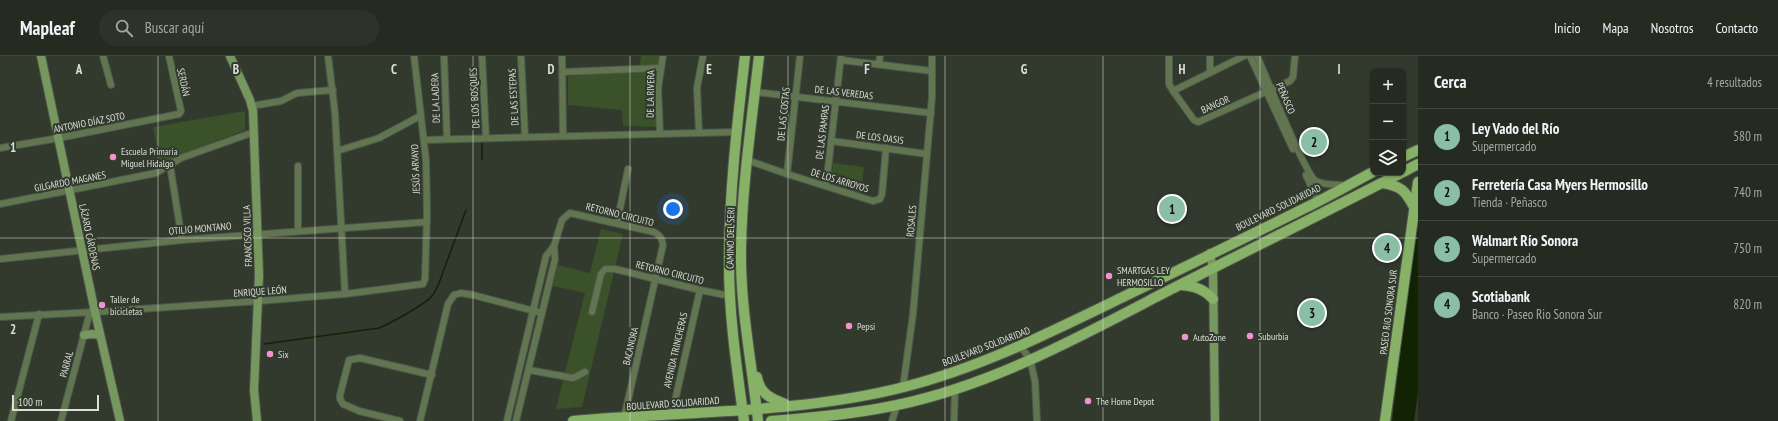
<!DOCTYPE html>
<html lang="es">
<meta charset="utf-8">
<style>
body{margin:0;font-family:"PT Sans Narrow",sans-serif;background:#2e332a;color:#f1f3f6}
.controls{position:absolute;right:12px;top:12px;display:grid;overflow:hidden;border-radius:8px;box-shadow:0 1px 3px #0004}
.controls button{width:36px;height:36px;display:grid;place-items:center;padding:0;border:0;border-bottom:1px solid #424740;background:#262b22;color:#f1f3f6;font:20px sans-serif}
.scale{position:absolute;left:12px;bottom:10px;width:87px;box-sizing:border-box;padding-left:4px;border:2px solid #dadfd7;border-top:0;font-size:11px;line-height:14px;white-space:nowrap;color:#dadfd7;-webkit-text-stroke:3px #32392d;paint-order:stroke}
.you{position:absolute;left:673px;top:153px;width:14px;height:14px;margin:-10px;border:3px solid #fff;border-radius:50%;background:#1a73e8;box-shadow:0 0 0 6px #1a73e833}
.badge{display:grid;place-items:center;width:26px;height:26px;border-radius:50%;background:#8abfa5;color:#111;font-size:13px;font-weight:700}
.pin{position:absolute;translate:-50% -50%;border:2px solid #fff;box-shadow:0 1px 4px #0006}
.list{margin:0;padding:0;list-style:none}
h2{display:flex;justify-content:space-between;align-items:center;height:52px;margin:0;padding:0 16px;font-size:17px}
h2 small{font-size:13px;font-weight:400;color:#a4a7a5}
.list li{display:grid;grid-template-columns:26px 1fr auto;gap:12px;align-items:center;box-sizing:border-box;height:56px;padding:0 16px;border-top:1px solid #424740}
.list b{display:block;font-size:15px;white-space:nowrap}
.list p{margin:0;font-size:13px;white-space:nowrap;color:#a4a7a5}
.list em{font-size:13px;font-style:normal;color:#a4a7a5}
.icon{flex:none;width:22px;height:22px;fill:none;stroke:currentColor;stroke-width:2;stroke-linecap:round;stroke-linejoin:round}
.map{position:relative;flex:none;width:1418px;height:365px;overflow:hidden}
header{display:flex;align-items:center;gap:24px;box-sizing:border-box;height:56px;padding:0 20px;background:#262b22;border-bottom:1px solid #424740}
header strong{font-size:19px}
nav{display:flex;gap:22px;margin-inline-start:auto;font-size:14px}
.search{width:280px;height:36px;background:#2e332a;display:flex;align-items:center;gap:10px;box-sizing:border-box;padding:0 14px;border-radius:22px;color:#a4a7a5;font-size:15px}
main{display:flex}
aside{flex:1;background:#262b22}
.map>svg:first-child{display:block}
</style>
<header>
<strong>Mapleaf</strong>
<div class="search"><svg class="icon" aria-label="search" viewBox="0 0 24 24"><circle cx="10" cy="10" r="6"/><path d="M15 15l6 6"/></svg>Buscar aquí</div>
<nav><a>Inicio</a><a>Mapa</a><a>Nosotros</a><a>Contacto</a></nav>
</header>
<main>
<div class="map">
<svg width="1418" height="365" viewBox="0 0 1418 365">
<rect width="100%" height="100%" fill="#32392d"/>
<g fill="#3b512a">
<path d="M641 0H661L655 37 657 71 623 70 622 54 568 49V20L639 16Z"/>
<path d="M245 55V74L175 101 161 114 153 71Z"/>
<path d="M833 107 864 111 861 138 831 128Z"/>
<path d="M601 173 623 178 582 351 556 353 585 237 553 230 558 209 590 217Z"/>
</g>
<path fill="#122303" d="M1418 152V336L1414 365H1392Z"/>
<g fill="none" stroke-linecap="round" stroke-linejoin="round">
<g stroke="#122303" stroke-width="1.5">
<path d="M482 103V87"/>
<path d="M264 288 379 272C389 268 424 249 431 241 435 237 437 232 439 227L466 154"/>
</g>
<g stroke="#50574c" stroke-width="8">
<g id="street">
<path d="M103 0 111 29"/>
<path d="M328 0 335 57 345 238"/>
<path d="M444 0 447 83"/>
<path d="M482 0 486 82"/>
<path d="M521 0 525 81"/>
<path d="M562 0 563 80"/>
<path d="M1169 0V28L1173 35 1194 64 1198 66 1290 25 1293 21 1295 0"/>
<path d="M1250 0 1293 93"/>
<path d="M1257 0C1265 18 1306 120 1316 125 1325 130 1338 128 1347 129"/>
<path d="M841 4 932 15"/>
<path d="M879 8 880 0"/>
<path d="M563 16 660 12"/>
<path d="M1210 16V0"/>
<path d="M1173 35 1244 0"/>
<path d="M755 36 931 57"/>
<path d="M252 50 281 45 297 37 333 34"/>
<path d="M660 77 658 33 663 0"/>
<path d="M699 77 697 32 703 0"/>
<path d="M424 84 737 76"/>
<path d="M831 85 927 98"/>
<path d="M0 92 59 82 179 58 181 55 169 0"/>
<path d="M337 95 379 82 420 60"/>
<path d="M747 104 787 118 873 145 880 143 882 138 886 92"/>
<path d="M170 109 182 184"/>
<path d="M298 110V175"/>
<path d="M787 118 800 0"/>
<path d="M1306 119 1318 145"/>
<path d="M826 130 841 0"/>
<path d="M0 148 156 117 181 102 254 76"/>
<path d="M617 167 628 113"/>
<path d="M0 203 182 184 427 166"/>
<path d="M592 256 601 218 605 213H615L700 234 730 240"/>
<path d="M0 261 95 256 259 245 345 238 423 228 425 223 427 157 426 104 414 0"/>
<path d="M1021 291 1030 303 1035 325 1037 365"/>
<path d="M529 314 573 322 585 316"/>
<path d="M903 331 913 258 932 41V0"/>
<path d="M672 358 700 234"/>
<path d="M11 365 39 258"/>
<path d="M61 365 90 256"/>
<path d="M400 365 359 355 343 348 340 343V339L349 304 360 302 432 319"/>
<path d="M420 365 448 248 454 239 461 237 473 239 542 257"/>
<path d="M507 365 546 200 554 190 562 164 570 157 654 176C660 179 662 182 663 189L624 362"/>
<path d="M516 365 555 203 554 190"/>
<path d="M892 365 897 349"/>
<path d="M954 365 955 332"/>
</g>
</g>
<g stroke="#50574c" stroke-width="10">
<g id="secondary">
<path d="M41 0 95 256 120 365"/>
<path d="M230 0 250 44 253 55 259 219 254 334 257 365"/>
<path d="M1210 197 1213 213 1215 365"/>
<path d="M84 279 92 278 100 279"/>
</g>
</g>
<g stroke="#50574c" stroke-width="12">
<g id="primary">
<path d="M1403 101 1418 94"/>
<path d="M1403 116 1418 108"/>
<path d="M1382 127C1401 130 1405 134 1414 151"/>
<path d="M1181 229C1194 230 1204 233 1213 243"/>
<path d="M757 321C760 338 770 342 785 348"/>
<path d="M573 365C682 355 798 358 904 331 982 311 1053 275 1125 240 1185 211 1245 182 1305 152 1328 141 1350 128 1373 116"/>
<path d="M744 365C737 313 729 261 729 208 729 139 737 69 745 0"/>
<path d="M758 365C752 308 740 251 741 193 742 128 752 64 759 0"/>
<path d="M771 365C813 362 855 358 897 349 988 330 1074 284 1156 241 1238 199 1320 159 1401 117"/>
<path d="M1385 365 1418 126"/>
</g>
</g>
<use href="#street" stroke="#607550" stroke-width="6"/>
<use href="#secondary" stroke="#76975d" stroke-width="8"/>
<use href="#primary" stroke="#87b166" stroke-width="10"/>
</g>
<path fill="none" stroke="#dadfd7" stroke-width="1" stroke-opacity="0.55" d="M158 0V365M315 0V365M473 0V365M630 0V365M788 0V365M945 0V365M1103 0V365M1260 0V365M0 182H1418"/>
<g fill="#f690d0" stroke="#32392d" stroke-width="1.5">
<circle cx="113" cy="101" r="4"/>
<circle cx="1109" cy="220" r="4"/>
<circle cx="102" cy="249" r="4"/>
<circle cx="849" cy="270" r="4"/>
<circle cx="1250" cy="280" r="4"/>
<circle cx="1185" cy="281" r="4"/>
<circle cx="270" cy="298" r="4"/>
<circle cx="1088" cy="345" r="4"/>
</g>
<g text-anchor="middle" stroke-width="4" stroke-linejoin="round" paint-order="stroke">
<g font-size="10" fill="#dadfd7" stroke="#32392d">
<text transform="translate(184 26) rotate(78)" y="4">SERDÁN</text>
<text transform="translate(844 36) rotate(7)" y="4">DE LAS VEREDAS</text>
<text transform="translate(650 38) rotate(-89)" y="4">DE LA RIVERA</text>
<text transform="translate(513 41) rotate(-93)" y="4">DE LAS ESTEPAS</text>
<text transform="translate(435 42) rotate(-92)" y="4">DE LA LADERA</text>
<text transform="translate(474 42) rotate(-93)" y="4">DE LOS BOSQUES</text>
<text transform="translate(1286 42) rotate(67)" y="4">PEÑASCO</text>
<text transform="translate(1215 48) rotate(-24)" y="4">BANGOR</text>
<text transform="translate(783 58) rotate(-84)" y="4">DE LAS COSTAS</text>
<text transform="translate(89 66) rotate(-11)" y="4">ANTONIO DÍAZ SOTO</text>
<text transform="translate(822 76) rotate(-83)" y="4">DE LAS PAMPAS</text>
<text transform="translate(880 81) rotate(7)" y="4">DE LOS OASIS</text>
<text transform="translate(415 113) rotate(-92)" y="4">JESÚS ARVAYO</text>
<text transform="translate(840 124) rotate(17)" y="4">DE LOS ARROYOS</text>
<text transform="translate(70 125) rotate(-11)" y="4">GILGARDO MAGANES</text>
<text transform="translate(1278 151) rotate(-26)" y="4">BOULEVARD SOLIDARIDAD</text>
<text transform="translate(620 158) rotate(14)" y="4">RETORNO CIRCUITO</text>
<text transform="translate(911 165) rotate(-85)" y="4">ROSALES</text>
<text transform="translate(200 172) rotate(-5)" y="4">OTILIO MONTANO</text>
<text transform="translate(247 180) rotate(-92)" y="4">FRANCISCO VILLA</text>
<text transform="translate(90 181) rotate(78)" y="4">LÁZARO CÁRDENAS</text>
<text transform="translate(730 182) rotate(-89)" y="4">CAMINO DEL SERI</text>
<text transform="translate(670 216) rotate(14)" y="4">RETORNO CIRCUITO</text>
<text transform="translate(260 235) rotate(-4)" y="4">ENRIQUE LEÓN</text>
<text transform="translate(1388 256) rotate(-83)" y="4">PASEO RIO SONORA SUR</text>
<text transform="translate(630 290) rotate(-77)" y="4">BACANORA</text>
<text transform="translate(986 290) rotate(-21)" y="4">BOULEVARD SOLIDARIDAD</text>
<text transform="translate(675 294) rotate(-77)" y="4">AVENIDA TRINCHERAS</text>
<text transform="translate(66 308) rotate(-75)" y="4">PARRAL</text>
<text transform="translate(673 347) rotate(-4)" y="4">BOULEVARD SOLIDARIDAD</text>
</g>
<g font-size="10" fill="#dadfd7" stroke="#32392d" text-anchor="start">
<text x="121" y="99">Escuela Primaria<tspan x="121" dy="12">Miguel Hidalgo</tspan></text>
<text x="1117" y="218">SMARTGAS LEY<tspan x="1117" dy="12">HERMOSILLO</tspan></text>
<text x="110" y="247">Taller de<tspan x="110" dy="12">bicicletas</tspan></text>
<text x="857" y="274">Pepsi</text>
<text x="1258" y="284">Suburbia</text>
<text x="1193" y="285">AutoZone</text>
<text x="278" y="302">Six</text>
<text x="1096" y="349">The Home Depot</text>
</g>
</g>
<g font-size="13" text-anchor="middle" font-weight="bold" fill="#dadfd7" stroke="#32392d" stroke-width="4" stroke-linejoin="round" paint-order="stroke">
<text x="79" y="18">A</text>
<text x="236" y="18">B</text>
<text x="394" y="18">C</text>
<text x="551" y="18">D</text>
<text x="709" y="18">E</text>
<text x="867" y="18">F</text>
<text x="1024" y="18">G</text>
<text x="1182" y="18">H</text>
<text x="1339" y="18">I</text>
<text x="13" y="96">1</text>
<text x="13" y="278">2</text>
</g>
</svg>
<div class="controls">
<button>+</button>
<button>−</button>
<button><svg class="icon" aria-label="layers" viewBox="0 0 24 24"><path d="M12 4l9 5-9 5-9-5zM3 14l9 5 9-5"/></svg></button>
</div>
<div class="scale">100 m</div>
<div class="you"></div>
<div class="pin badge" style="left:1172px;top:153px">1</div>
<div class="pin badge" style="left:1314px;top:86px">2</div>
<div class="pin badge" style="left:1312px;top:257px">3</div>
<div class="pin badge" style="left:1387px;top:192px">4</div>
</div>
<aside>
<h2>Cerca<small>4 resultados</small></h2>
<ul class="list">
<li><span class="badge">1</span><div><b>Ley Vado del Río</b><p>Supermercado</p></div><em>580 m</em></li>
<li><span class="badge">2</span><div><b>Ferretería Casa Myers Hermosillo</b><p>Tienda · Peñasco</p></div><em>740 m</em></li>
<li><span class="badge">3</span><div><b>Walmart Río Sonora</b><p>Supermercado</p></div><em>750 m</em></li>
<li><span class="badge">4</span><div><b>Scotiabank</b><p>Banco · Paseo Rio Sonora Sur</p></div><em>820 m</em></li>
</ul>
</aside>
</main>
